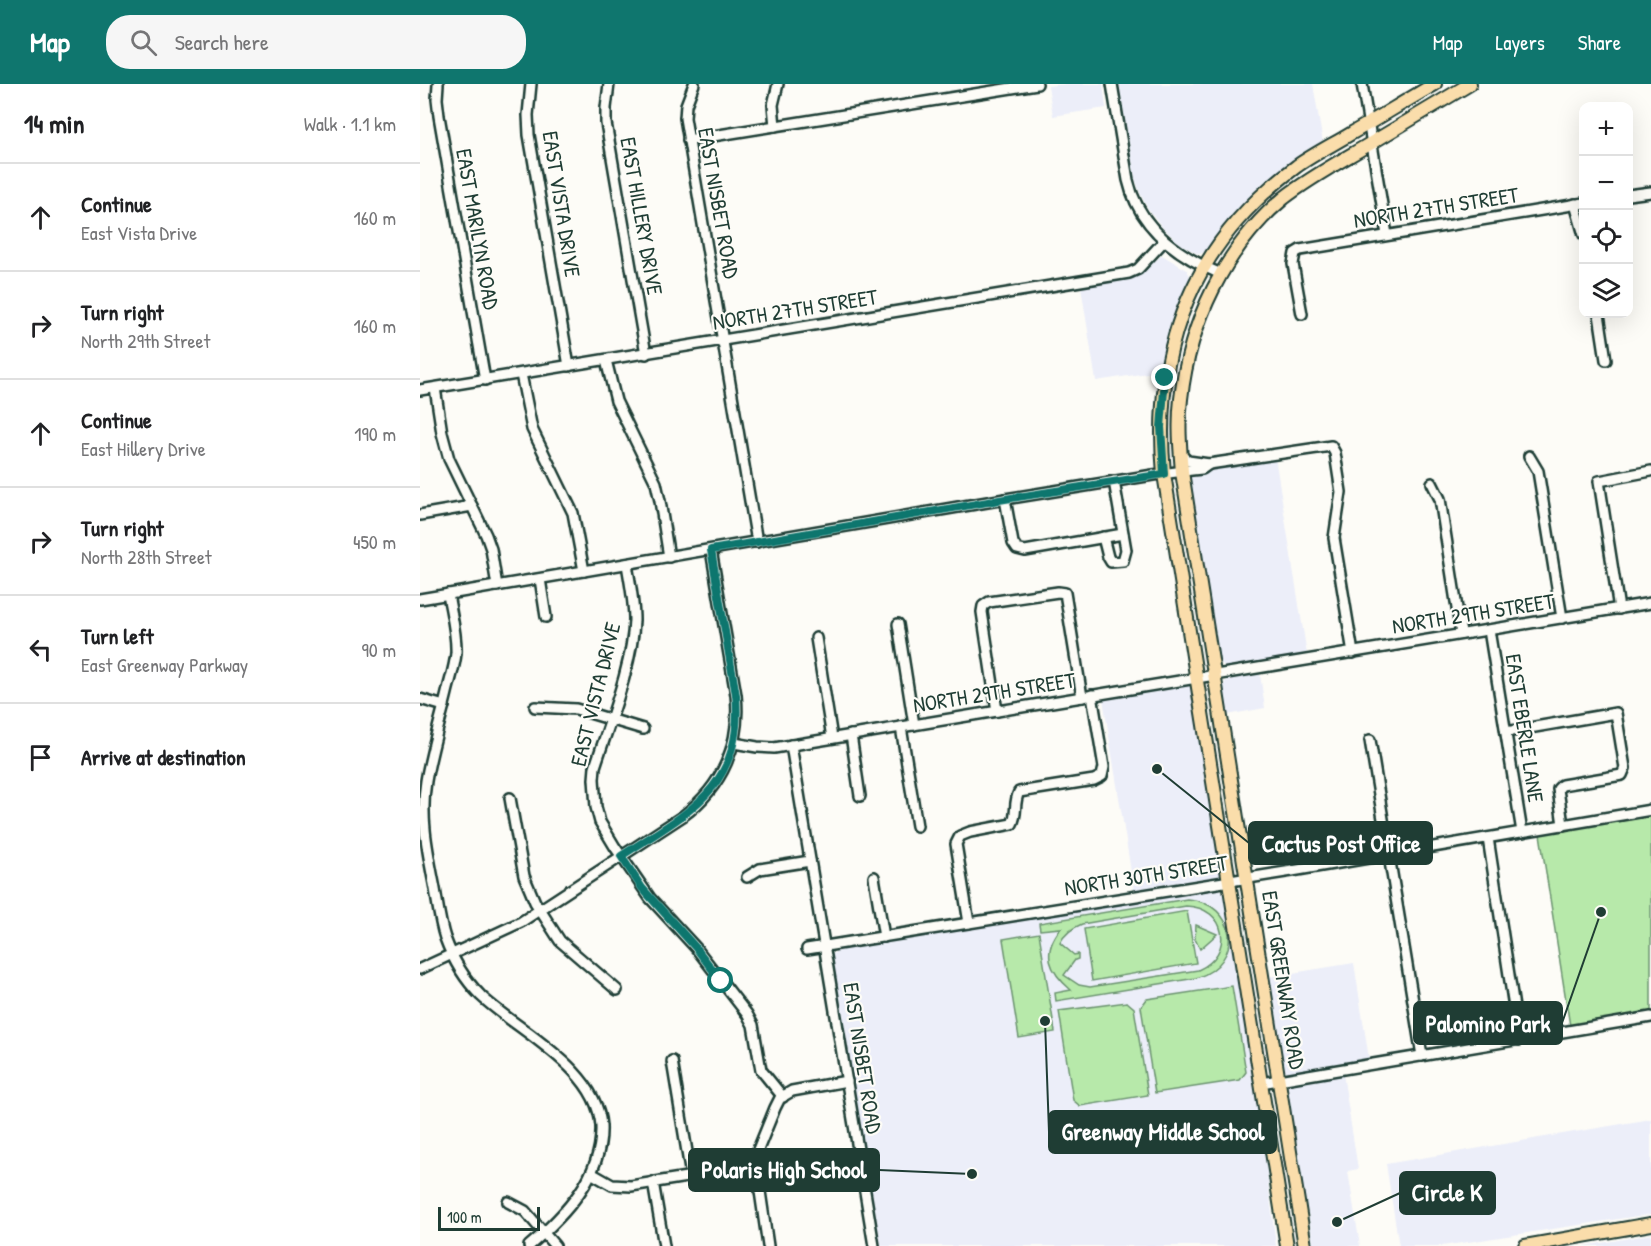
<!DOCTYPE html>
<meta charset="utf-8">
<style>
body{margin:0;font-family:"Patrick Hand",sans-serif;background:#f6f6f6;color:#202124}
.controls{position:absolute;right:18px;top:18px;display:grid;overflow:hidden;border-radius:12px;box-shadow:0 6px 24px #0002}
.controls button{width:54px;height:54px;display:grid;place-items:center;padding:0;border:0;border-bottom:2px solid #e0e0e0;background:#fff;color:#202124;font:30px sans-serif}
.scale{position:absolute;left:18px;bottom:15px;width:102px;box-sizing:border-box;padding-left:6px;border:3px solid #1f3d34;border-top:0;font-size:16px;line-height:21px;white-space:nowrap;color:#1f3d34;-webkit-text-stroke:4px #fdfcf7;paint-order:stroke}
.stop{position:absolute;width:18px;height:18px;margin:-14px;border:4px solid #0f766e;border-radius:50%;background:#fff}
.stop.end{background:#0f766e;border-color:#fff;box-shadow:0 2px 6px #0008}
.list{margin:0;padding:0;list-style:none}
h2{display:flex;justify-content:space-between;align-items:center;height:78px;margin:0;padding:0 24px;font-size:26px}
h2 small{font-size:20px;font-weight:400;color:#757577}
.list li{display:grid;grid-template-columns:39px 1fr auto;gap:18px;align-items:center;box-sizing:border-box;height:108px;padding:0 24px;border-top:2px solid #e0e0e0}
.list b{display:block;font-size:22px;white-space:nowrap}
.list p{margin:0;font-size:20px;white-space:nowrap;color:#757577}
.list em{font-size:20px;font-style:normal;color:#757577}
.icon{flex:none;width:33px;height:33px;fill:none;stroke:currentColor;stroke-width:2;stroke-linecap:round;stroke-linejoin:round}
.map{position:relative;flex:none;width:1231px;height:1162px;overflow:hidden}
header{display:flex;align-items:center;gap:36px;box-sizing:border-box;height:84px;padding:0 30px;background:#0f766e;color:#fff}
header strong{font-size:28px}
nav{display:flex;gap:33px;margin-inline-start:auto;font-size:21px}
.search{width:420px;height:54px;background:#f6f6f6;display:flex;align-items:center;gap:15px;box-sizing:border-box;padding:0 21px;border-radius:24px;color:#757577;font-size:22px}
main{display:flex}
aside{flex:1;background:#fff}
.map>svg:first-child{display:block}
</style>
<header>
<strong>Map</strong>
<div class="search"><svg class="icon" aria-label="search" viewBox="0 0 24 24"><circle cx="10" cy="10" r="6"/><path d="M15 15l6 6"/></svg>Search here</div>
<nav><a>Map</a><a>Layers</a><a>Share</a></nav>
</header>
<main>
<aside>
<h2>14 min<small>Walk · 1.1 km</small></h2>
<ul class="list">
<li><svg class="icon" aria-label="ahead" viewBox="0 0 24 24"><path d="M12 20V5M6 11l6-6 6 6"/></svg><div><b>Continue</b><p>East Vista Drive</p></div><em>160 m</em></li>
<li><svg class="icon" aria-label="right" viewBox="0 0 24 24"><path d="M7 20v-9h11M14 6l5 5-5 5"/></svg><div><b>Turn right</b><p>North 29th Street</p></div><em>160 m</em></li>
<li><svg class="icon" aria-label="ahead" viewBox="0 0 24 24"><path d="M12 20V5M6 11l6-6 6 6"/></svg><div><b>Continue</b><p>East Hillery Drive</p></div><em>190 m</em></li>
<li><svg class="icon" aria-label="right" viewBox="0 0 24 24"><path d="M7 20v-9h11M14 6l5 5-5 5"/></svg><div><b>Turn right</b><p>North 28th Street</p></div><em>450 m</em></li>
<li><svg class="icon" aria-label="left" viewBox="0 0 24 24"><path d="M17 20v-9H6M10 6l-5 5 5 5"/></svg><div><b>Turn left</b><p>East Greenway Parkway</p></div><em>90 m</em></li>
<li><svg class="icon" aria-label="arrive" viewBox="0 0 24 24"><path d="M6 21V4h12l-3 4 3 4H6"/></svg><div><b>Arrive at destination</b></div></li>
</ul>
</aside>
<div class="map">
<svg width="1231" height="1162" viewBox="0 0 1231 1162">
<rect width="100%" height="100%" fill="#fdfcf7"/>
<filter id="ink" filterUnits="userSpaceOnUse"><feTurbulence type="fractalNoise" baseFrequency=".0167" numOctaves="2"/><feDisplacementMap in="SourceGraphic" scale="12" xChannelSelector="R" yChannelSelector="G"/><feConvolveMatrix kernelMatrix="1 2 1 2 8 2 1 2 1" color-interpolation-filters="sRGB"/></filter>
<g filter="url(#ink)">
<g fill="#eceef9">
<path d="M647 0H683L686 24 633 32 628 2Z"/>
<path d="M699 0H893L903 59 894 64 846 99 825 119 788 166 780 170 776 169 759 159 742 143 727 123 720 109 715 94Z"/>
<path d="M742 171 767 186 770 192 753 238 740 287 676 297 661 203 714 193 720 190Z"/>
<path d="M855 373 887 570 805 583 798 576 770 393 776 388Z"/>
<path d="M840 590 845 624 807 631 803 605 805 598 808 596Z"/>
<path d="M768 601 772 602 802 790 799 792 714 806 683 615Z"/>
<path d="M798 804 806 810 836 1000 856 1162H461L412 871 416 867Z"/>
<path d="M934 879 949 975 871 989 864 987 862 984 848 893Z"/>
<path d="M923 990 938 1085 928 1087 940 1162H893L892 1152 888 1129 884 1119 866 1005 871 999Z"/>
<path d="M1231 1035V1130L1022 1162H979L966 1080Z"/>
<path d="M1231 1150V1162H1164L1187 1158Z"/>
</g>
<g fill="#b7e9aa" stroke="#6b936f" stroke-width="1.5" fill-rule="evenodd">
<path d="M1231 732V928L1150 942 1120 750Z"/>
<path d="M767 815C818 819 825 879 776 894L636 917 635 909 651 906C629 887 621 869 641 844L620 846 619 839ZM766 822C807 823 815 870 778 886L670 903 659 901 644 891 655 876 658 875V870L654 871 640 859C645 849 652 844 662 840Z"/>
<path d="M767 827 776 879 672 897 664 845Z"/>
<path d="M776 841 797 850 780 865 775 855Z"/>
<path d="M619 849 635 948 599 954 583 855Z"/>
<path d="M812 902 826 988 820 996 735 1009 721 923 727 915Z"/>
<path d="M707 918 714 924 728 1011 660 1022 653 1016 639 927Z"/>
</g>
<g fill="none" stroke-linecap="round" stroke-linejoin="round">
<g stroke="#1f3d34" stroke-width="14">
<g id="minor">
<path d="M18 0 17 15 19 32 65 296"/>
<path d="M111 0 108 31 109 51 149 282"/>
<path d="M189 0 186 24V39L226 270"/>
<path d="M274 0 266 21 265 34 337 458"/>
<path d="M692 0 708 96C719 144 758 172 801 190"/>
<path d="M942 0 967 151"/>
<path d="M355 42 353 21 358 0"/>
<path d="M268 56 617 0"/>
<path d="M1208 111 1231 108"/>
<path d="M1155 120 1164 151"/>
<path d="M882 230 873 180 875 169 880 166 1164 119"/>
<path d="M1179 230 1186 276"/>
<path d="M186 276 196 317 236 399 240 417 249 473"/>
<path d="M101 290 112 345 153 429 164 487"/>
<path d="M15 304 22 349 29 375 66 451 71 465 77 502"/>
<path d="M0 306 709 189 718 185 744 157"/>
<path d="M761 371 768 377 789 380 911 362 915 369 921 408 914 454 933 569"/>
<path d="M1109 372 1118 387 1142 534"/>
<path d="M1012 399 1020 415 1041 550"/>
<path d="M585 415 593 459 597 465 605 467 703 450"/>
<path d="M0 431 52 422"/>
<path d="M683 453 688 473 691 478 703 477 706 466 694 397"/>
<path d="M207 480C210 499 214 517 214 536 213 580 189 639 175 683L174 695 176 723 180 738 195 763 230 814 276 864 327 930 333 941 341 986 363 1013"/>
<path d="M120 495 126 533"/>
<path d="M28 510C31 529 37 550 36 569 35 582 30 596 27 609 20 638 11 667 6 697 0 734 8 769 15 805 18 822 20 839 25 854 33 876 45 896 61 912 99 948 177 984 181 1042 183 1092 144 1132 109 1162"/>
<path d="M0 515 585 415 733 391 772 386 782 385 789 380"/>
<path d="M1199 525 1179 397 1231 387"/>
<path d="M478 540 494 641"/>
<path d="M1069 546 1102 748"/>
<path d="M396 554 412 654"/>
<path d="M0 615 24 622"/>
<path d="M115 623 156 625 223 645"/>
<path d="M577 627 562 528 563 522 569 518 638 508 645 509 662 613"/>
<path d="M481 643 497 742"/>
<path d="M1086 648 1196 629 1205 684 1202 691 1142 701 1138 705 1143 741"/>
<path d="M431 651 440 712"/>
<path d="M950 656 1002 972"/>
<path d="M314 659 337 663 354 664 1231 519"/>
<path d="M371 661 454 1162"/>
<path d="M90 714 104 792 115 818 140 857 197 906"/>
<path d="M1068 754 1099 956"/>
<path d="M327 793 340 785 390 777"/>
<path d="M454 793 464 853"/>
<path d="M549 839 536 760 540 752 550 748 592 740C598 729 593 720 599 708L674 696 682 692 684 683 672 611"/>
<path d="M387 865 872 787 1231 726"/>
<path d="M0 885 101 838 263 732C303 702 321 660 316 611L291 466"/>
<path d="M252 977 271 1092"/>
<path d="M841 999 1231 933"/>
<path d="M171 1089 192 1101 211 1102 335 1082"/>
<path d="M233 1098 244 1162"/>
<path d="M88 1118 105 1127 135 1162"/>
<path d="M348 1162 335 1073 355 1024 360 1014 372 1007 427 997"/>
</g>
</g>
<g stroke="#1f3d34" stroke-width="16">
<g id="major">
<path d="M867 1162 744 390C732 262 773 159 877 82 894 70 914 60 932 49 960 33 987 16 1015 0"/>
<path d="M885 1162 762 388C760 363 758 339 761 315 769 239 805 163 864 114 892 92 923 76 953 58 985 39 1018 19 1050 0"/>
<path d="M1105 1162 1231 1140"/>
</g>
</g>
<use href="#minor" stroke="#fdfcf7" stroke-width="9"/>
<use href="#major" stroke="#faddab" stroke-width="12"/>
</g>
</g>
<g fill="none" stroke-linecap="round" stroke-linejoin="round" filter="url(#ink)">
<path stroke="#0f766e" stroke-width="8" d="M301 897 276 864 222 804 201 772C269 728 324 703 316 611L291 466 585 415 744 390 741 343 745 294"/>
</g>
<g text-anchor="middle" stroke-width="4.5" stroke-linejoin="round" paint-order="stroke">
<g font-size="22" fill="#1f3d34" stroke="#fdfcf7">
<text transform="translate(299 119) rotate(80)" y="8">EAST NISBET ROAD</text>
<text transform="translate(142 120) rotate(81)" y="8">EAST VISTA DRIVE</text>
<text transform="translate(1016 123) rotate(-9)" y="8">NORTH 27TH STREET</text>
<text transform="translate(222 132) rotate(80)" y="8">EAST HILLERY DRIVE</text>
<text transform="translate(58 145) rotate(80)" y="8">EAST MARILYN ROAD</text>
<text transform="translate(375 225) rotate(-9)" y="8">NORTH 27TH STREET</text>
<text transform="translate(1053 529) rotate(-9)" y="8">NORTH 29TH STREET</text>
<text transform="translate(574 608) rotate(-9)" y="8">NORTH 29TH STREET</text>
<text transform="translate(175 610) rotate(-76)" y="8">EAST VISTA DRIVE</text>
<text transform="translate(1105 644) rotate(81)" y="8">EAST EBERLE LANE</text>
<text transform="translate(726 791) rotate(-9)" y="8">NORTH 30TH STREET</text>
<text transform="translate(864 896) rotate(81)" y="8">EAST GREENWAY ROAD</text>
<text transform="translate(443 974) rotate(81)" y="8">EAST NISBET ROAD</text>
</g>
</g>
<path fill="none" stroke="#1f3d34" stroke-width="2" d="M737 685L829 759M1181 828L1142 939M625 937L629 1048M552 1090L459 1086M917 1138L980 1109"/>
<g fill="#1f3d34" stroke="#fdfcf7" stroke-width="2">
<circle cx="737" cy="685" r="6"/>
<circle cx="1181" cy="828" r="6"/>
<circle cx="625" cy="937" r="6"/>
<circle cx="552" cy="1090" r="6"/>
<circle cx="917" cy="1138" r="6"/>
</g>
<g fill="#1f3d34" stroke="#1f3d34" stroke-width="2">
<rect x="829" y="738" width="183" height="42" rx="6"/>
<rect x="994" y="918" width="148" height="42" rx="6"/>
<rect x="629" y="1027" width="227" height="42" rx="6"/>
<rect x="269" y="1065" width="190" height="42" rx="6"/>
<rect x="980" y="1088" width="95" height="42" rx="6"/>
</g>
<g font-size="24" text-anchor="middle" font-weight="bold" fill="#fff">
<text x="921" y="768">Cactus Post Office</text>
<text x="1068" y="948">Palomino Park</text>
<text x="743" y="1056">Greenway Middle School</text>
<text x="364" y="1094">Polaris High School</text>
<text x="1027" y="1117">Circle K</text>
</g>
</svg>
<div class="controls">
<button>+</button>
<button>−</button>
<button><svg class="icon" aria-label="locate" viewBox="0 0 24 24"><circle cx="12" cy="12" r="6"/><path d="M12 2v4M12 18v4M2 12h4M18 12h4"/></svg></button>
<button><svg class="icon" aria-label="layers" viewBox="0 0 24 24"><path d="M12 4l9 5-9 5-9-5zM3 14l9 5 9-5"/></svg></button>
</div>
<div class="scale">100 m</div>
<div class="stop" style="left:301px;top:897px"></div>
<div class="stop end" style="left:745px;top:294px"></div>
</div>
</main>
